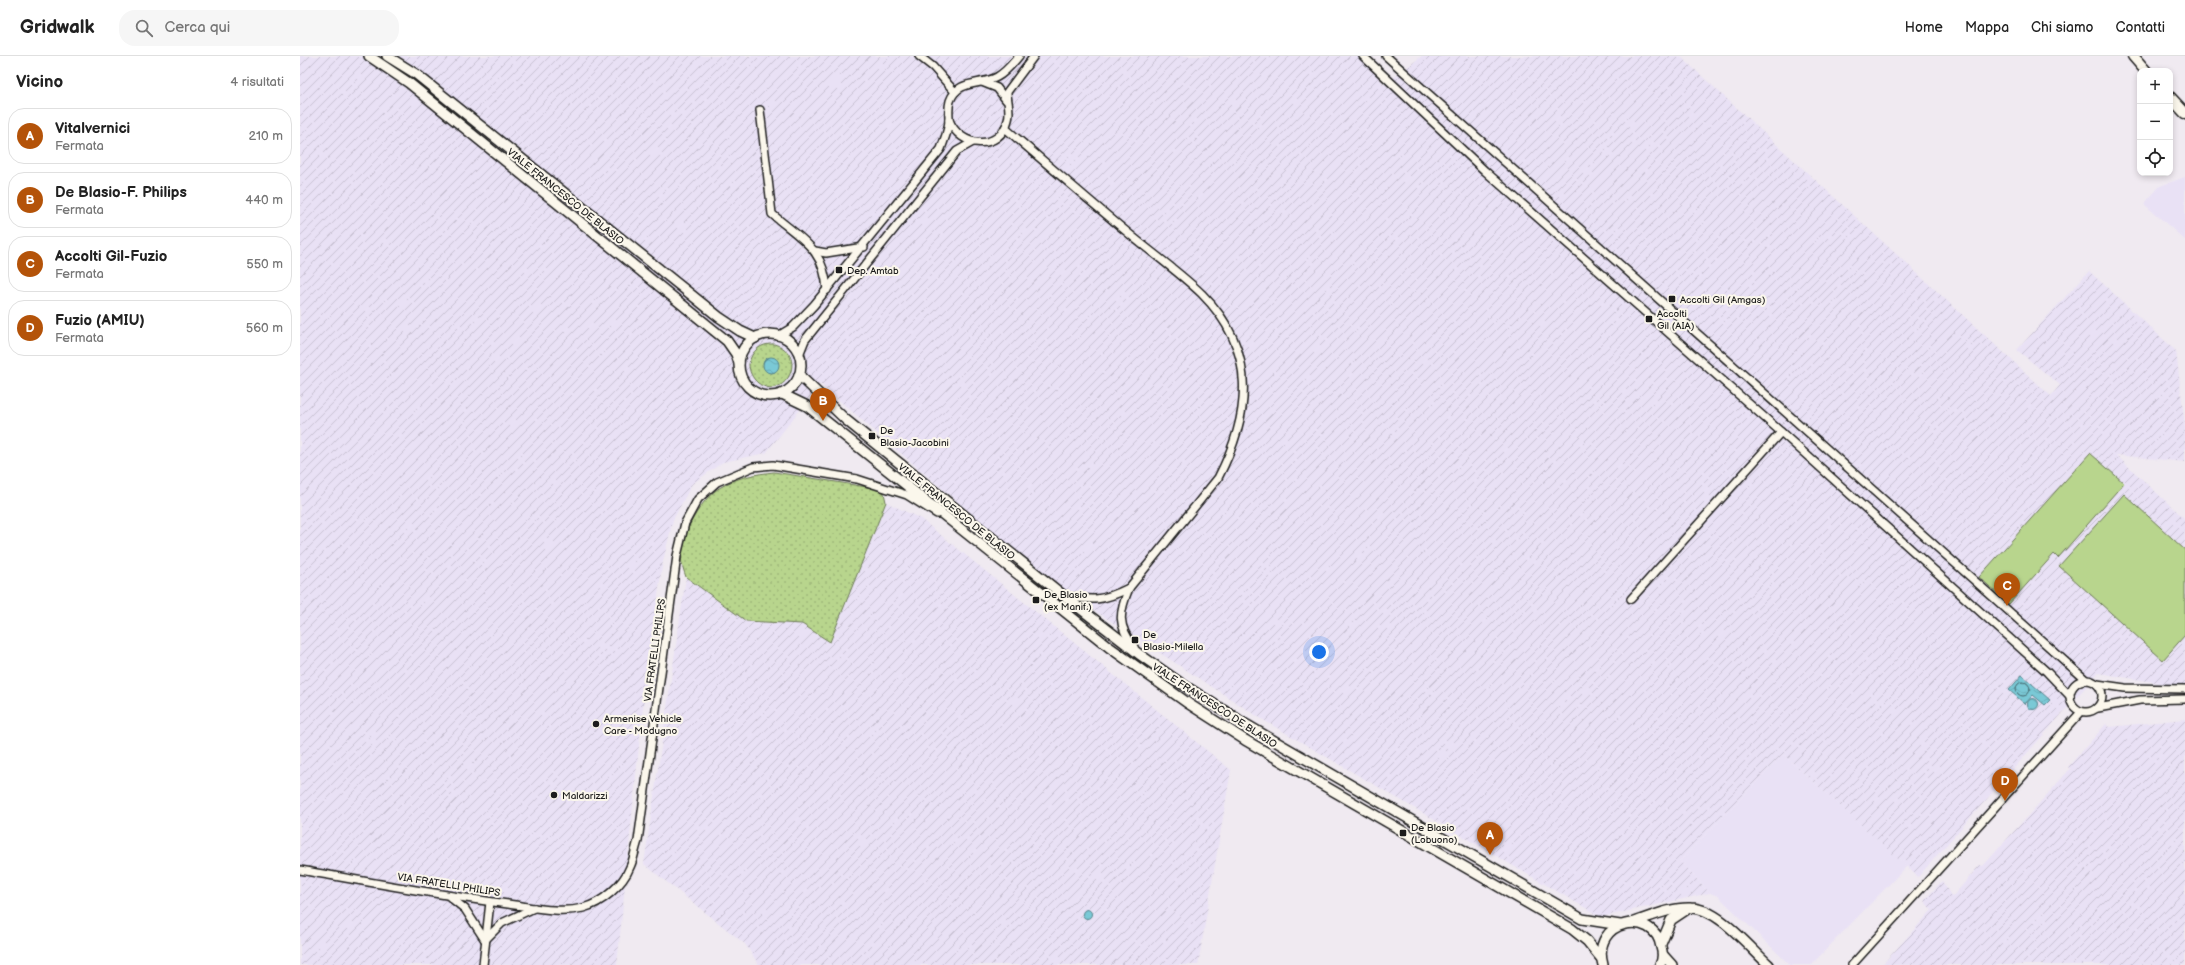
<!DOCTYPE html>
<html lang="it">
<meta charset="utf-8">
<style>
body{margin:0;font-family:"Balsamiq Sans",sans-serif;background:#f6f6f6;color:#222}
.controls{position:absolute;right:12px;top:12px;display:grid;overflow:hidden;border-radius:8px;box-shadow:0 2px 6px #0003}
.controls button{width:36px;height:36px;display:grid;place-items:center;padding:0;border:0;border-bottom:1px solid #e0e0e0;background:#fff;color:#222;font:20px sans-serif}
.you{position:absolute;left:1019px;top:596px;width:14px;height:14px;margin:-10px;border:3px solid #fff;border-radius:50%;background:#1a73e8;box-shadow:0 0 0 6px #1a73e833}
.badge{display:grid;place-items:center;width:26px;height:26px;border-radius:50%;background:#b45309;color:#fff;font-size:13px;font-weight:700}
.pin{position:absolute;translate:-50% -33px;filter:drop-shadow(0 1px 2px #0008)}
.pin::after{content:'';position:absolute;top:21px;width:14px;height:12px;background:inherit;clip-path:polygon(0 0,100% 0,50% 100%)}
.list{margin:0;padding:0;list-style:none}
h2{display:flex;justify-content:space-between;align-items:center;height:52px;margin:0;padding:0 16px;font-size:17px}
h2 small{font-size:13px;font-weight:400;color:#767676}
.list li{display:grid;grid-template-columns:26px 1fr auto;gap:12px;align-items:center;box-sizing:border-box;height:56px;margin:0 8px 8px;padding:0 8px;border:1px solid #e0e0e0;border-radius:16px}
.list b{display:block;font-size:15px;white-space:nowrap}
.list p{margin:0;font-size:13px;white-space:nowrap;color:#767676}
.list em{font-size:13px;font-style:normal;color:#767676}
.icon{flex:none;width:22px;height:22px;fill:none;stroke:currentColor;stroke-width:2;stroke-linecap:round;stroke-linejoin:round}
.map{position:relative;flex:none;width:1885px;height:909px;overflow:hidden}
header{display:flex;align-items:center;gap:24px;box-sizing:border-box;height:56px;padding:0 20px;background:#fff;border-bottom:1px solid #e0e0e0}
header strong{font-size:19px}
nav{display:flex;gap:22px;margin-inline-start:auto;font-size:14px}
.search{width:280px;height:36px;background:#f6f6f6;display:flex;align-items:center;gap:10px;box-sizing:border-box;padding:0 14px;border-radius:16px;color:#767676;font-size:15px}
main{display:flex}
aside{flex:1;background:#fff}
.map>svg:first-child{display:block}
</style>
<header>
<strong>Gridwalk</strong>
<div class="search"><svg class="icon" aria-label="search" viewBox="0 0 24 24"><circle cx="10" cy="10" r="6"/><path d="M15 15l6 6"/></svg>Cerca qui</div>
<nav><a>Home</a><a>Mappa</a><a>Chi siamo</a><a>Contatti</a></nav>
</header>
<main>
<aside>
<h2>Vicino<small>4 risultati</small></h2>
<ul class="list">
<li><span class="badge">A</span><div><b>Vitalvernici</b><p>Fermata</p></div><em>210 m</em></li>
<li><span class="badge">B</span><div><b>De Blasio-F. Philips</b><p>Fermata</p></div><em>440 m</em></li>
<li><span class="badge">C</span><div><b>Accolti Gil-Fuzio</b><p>Fermata</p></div><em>550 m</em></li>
<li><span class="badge">D</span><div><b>Fuzio (AMIU)</b><p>Fermata</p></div><em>560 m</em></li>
</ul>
</aside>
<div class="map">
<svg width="1885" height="909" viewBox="0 0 1885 909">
<defs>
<pattern id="industrial-furrows" width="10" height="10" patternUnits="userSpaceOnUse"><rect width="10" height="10" fill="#e9e1f5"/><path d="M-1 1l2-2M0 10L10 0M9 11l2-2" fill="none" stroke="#c7c0d1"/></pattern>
<pattern id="grass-dots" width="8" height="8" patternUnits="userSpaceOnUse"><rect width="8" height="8" fill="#b8d58d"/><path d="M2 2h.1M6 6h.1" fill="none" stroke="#9eb679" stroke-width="1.8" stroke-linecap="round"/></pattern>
<pattern id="water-waves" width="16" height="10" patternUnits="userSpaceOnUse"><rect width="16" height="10" fill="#7ac9d6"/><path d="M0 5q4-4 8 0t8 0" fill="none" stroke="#69acb7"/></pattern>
</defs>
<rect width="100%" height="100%" fill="#f0eaf1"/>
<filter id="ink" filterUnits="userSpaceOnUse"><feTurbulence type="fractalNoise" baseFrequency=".025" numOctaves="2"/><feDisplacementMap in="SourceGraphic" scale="8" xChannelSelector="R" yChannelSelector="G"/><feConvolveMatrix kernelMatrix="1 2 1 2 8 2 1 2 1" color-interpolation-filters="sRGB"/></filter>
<g filter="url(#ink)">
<g fill="#e9e1f5">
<path d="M1885 121V184L1844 148 1860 130Z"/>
<path d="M1483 698 1607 810 1511 909H1490L1418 840 1410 837 1380 805Z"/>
</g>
<g fill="url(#industrial-furrows)">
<path d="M0 0H1064L1084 29 1122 0H1380L1751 340 1760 329 1717 294 1789 215 1876 295 1885 370V406L1816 399 1885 463V631L1798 617 1618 821 1483 698 1380 805 1410 837 1301 861 960 662 752 527 520 328 466 397 423 406 392 428 373 464 362 510 342 660 317 909H0Z"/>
<path d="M586 446 621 463 931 714 898 909H459L445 888 344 808 386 521 446 565 502 568 530 585Z"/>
<path d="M1885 663V909H1582L1632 854 1624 845 1642 825 1652 841 1680 809 1683 810 1770 713 1768 711 1806 668 1810 671Z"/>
</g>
<g fill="url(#grass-dots)" stroke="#6a7854" fill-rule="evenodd">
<path d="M474 288C510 298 485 347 458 327 452 322 449 315 449 308 451 295 461 287 474 288ZM470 302 475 316 471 317 463 308 466 303Z"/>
<path d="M474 416 579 433 584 437 586 446 530 586 502 568 446 565 386 521C384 515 381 507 381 500 381 478 402 441 421 431 437 421 456 418 474 416Z"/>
</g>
<g fill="#b8d58d" stroke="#6a7854">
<path d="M1790 397 1824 427 1758 502 1754 498 1709 548 1679 521Z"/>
<path d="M1824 438 1885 494V579L1863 604 1759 510Z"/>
</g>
<g fill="url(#water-waves)" stroke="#54848c">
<circle cx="471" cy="309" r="8"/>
<path d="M1722 619 1750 644 1745 649 1733 639 1725 648 1709 634Z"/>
<circle cx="1733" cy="648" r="5.5"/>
<circle cx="787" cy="858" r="4.5"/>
</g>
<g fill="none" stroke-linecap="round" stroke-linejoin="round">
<circle stroke="#426166" stroke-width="1" cx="1723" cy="633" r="7"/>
<g stroke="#1c1c1c" stroke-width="10">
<g id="minor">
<path d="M619 0 633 11 655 36"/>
<path d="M1063 0 1185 115 1481 376 1747 616 1770 640"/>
<path d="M1086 0 1786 624"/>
<path d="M682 26 697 32 706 44"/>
<path d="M460 54 472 158C502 184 524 192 527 234"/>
<path d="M649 64C660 92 700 96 708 64 711 55 707 45 707 36L734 0"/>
<path d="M705 72C746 107 786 142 827 176 852 197 879 216 902 238 957 293 952 357 918 422L829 532C819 557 817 569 834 591"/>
<path d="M515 195 526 197 564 191"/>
<path d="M478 280 493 271 514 249 641 93C644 84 649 74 649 63 649 57 648 52 650 45 658 23 680 30 697 21 706 16 712 8 719 0"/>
<path d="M499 299 505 284 657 95 673 86"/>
<path d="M764 540C793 545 803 545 829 532"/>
<path d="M1331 543 1481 376"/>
<circle cx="1786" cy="640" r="16"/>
<path d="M1797 628 1825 632 1885 633"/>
<path d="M1798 652 1840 644 1885 643"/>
<path d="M0 814C69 826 138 839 208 848 232 851 259 858 283 852 302 847 323 829 330 811 334 803 335 793 338 785L377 500 385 467 398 443 417 426 453 411 473 409 557 423 607 439 637 458"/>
<path d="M150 841 165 853 185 884 202 867 234 852"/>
<path d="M183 909 190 846"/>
<path d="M1552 909 1781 656"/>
</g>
</g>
<g stroke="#1c1c1c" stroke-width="12">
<g id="tertiary">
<path d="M69 0 109 27 427 285 436 298 439 307"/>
<path d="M87 0 116 18 419 261 440 275 455 282"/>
<circle cx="470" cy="309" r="31"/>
<path d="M499 319 546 364 764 540 839 598 879 626 947 669 1282 863 1320 869"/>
<path d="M482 338 507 350 809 591 889 648 945 684 1272 873 1287 885 1300 901"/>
<path d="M1331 867C1350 861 1370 851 1391 852 1418 852 1449 891 1469 909"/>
<path d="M1361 888 1371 864 1386 854"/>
<path d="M1363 899 1372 909"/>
<path d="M1303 909C1290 863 1355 852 1361 891 1363 897 1363 903 1360 909"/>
</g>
</g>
<g stroke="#1c1c1c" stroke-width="13">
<g id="secondary">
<path d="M1833 0 1846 15"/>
<path d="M1870 41 1885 57"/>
</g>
</g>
<use href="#minor" stroke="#fbf7ec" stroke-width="7"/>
<use href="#tertiary" stroke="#fbf7ec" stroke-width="9"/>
<use href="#secondary" stroke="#fbf7ec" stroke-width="10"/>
</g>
</g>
<g fill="#1c1c1c" stroke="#fbf7ec" stroke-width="1.5">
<rect x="535" y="210" width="8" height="8" rx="2"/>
<rect x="1368" y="239" width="8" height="8" rx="2"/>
<rect x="1345" y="259" width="8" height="8" rx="2"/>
<rect x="568" y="376" width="8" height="8" rx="2"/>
<rect x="732" y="540" width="8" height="8" rx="2"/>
<rect x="831" y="580" width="8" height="8" rx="2"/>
<circle cx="296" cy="668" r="4"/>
<circle cx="254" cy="739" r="4"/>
<rect x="1099" y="773" width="8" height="8" rx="2"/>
</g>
<g text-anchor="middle" stroke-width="4" stroke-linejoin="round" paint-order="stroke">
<g font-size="10" fill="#1c1c1c" stroke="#fbf7ec">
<text transform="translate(266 140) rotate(39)" y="4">VIALE FRANCESCO DE BLASIO</text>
<text transform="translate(657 455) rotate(39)" y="4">VIALE FRANCESCO DE BLASIO</text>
<text transform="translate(354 594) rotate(-82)" y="4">VIA FRATELLI PHILIPS</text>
<text transform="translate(915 649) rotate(33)" y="4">VIALE FRANCESCO DE BLASIO</text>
<text transform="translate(149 828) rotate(9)" y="4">VIA FRATELLI PHILIPS</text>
</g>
<g font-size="10" fill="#1c1c1c" stroke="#fbf7ec" text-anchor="start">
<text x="547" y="218">Dep. Amtab</text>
<text x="1380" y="247">Accolti Gil (Amgas)</text>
<text x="1357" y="261">Accolti<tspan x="1357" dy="12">Gil (AIA)</tspan></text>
<text x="580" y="378">De<tspan x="580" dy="12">Blasio-Jacobini</tspan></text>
<text x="744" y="542">De Blasio<tspan x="744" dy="12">(ex Manif.)</tspan></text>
<text x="843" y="582">De<tspan x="843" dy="12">Blasio-Milella</tspan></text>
<text x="304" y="666">Armenise Vehicle<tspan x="304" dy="12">Care - Modugno</tspan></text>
<text x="262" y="743">Maldarizzi</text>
<text x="1111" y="775">De Blasio<tspan x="1111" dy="12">(Lobuono)</tspan></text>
</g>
</g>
</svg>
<div class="controls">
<button>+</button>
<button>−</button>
<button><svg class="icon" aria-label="locate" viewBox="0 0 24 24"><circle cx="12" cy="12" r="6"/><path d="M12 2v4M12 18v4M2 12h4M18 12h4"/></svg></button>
</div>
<div class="you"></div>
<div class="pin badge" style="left:1190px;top:799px">A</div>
<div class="pin badge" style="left:523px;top:365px">B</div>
<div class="pin badge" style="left:1707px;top:550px">C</div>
<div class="pin badge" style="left:1705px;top:745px">D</div>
</div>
</main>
